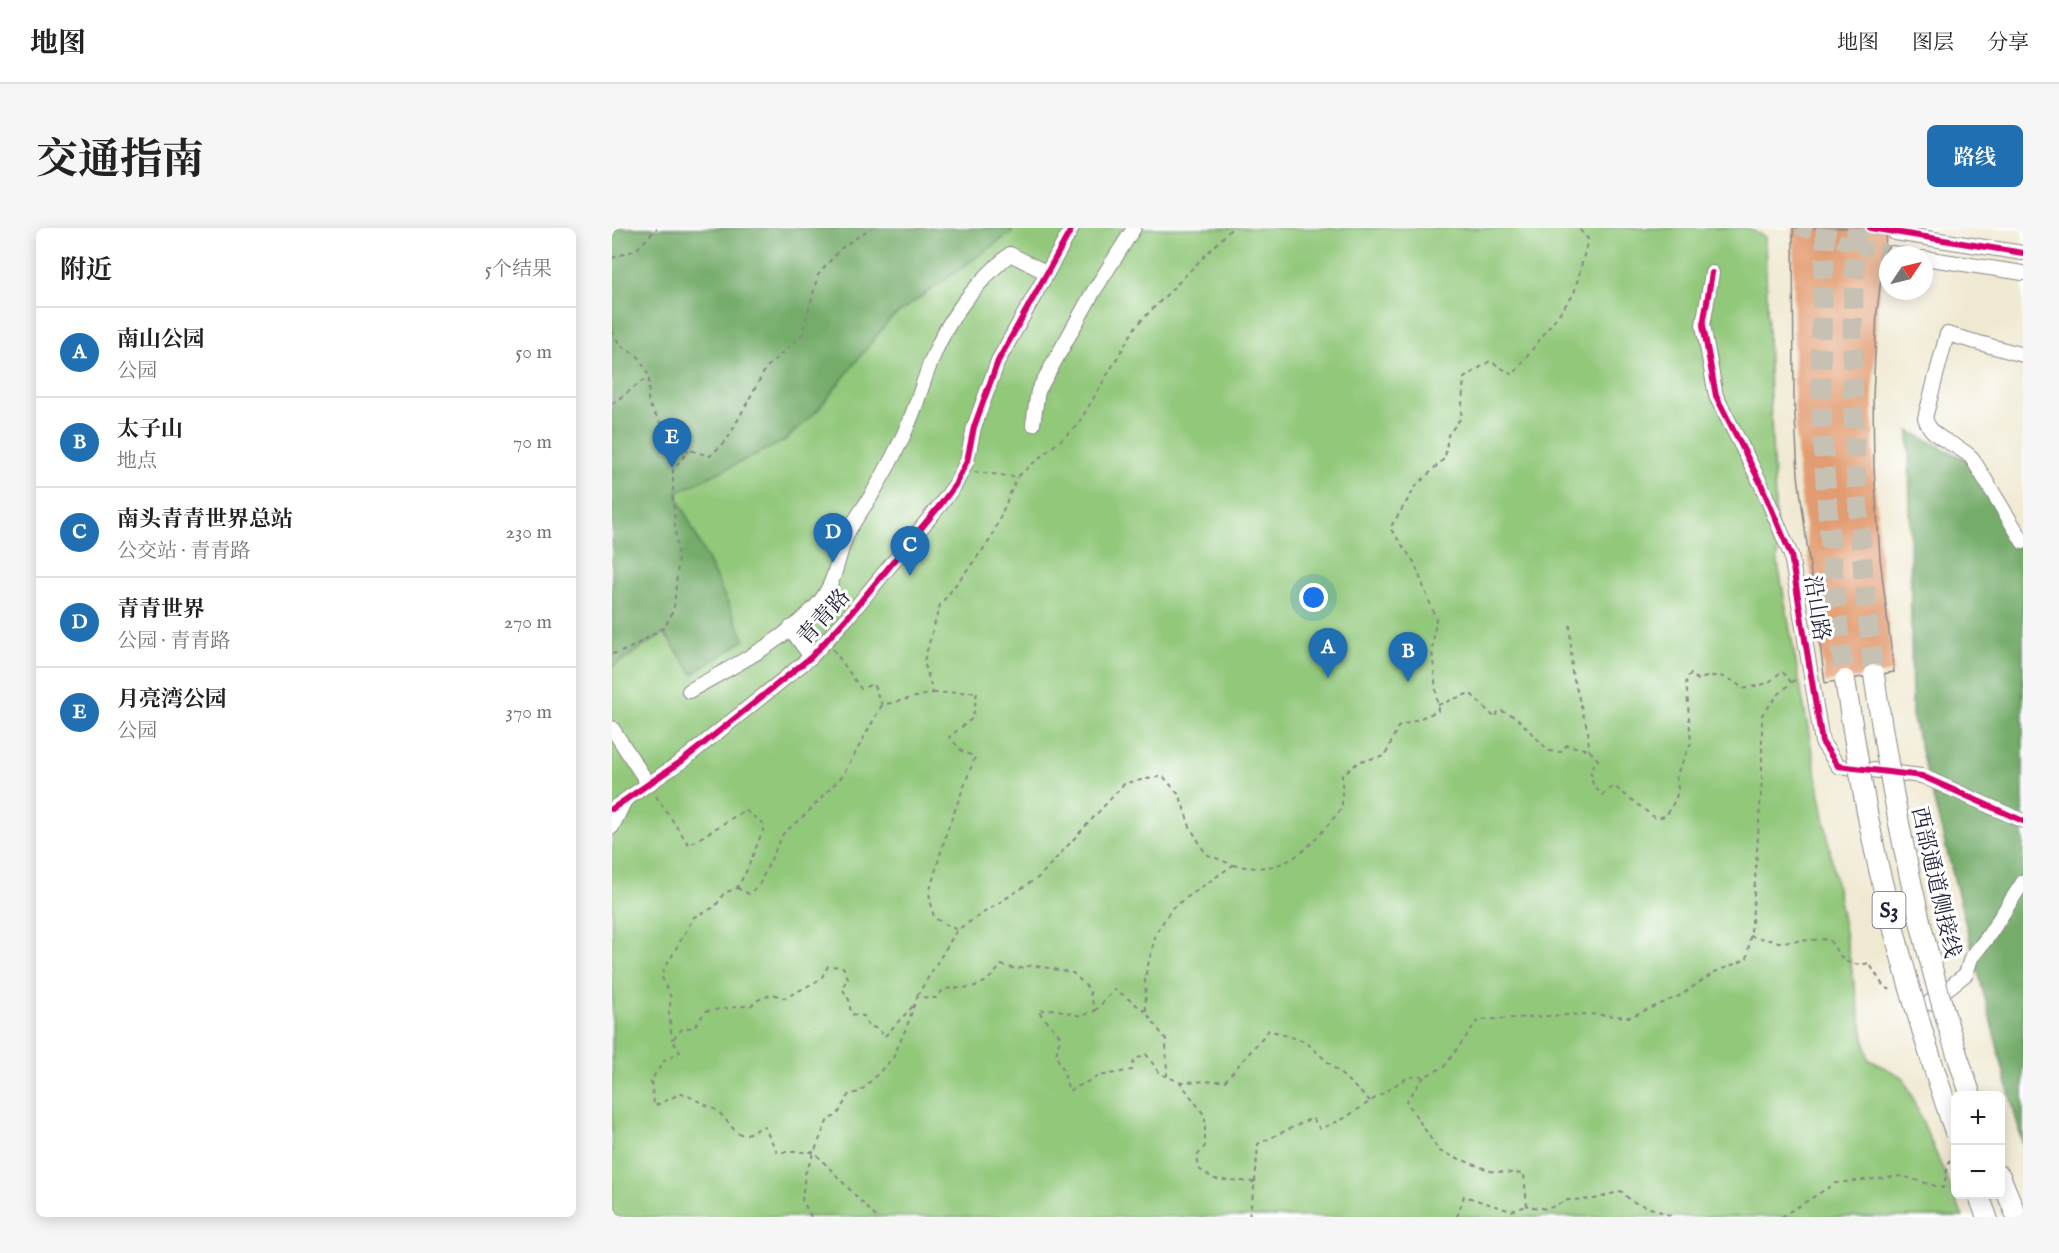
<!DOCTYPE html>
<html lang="zh">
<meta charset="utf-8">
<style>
body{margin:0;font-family:"IM FELL English","Noto Serif SC",serif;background:#f6f6f6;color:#222}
.controls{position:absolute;right:18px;bottom:18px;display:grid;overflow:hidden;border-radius:9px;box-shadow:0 3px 15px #0003}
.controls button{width:54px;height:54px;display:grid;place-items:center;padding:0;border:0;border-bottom:2px solid #e0e0e0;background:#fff;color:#222;font:30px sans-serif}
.compass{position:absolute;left:1267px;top:18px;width:54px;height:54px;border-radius:50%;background:#fff;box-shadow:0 3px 15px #0003;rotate:55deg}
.you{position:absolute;left:702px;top:370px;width:21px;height:21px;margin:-15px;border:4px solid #fff;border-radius:50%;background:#1a73e8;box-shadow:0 0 0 9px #1a73e833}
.badge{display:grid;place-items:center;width:39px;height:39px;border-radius:50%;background:#1f6fb2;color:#fff;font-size:20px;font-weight:700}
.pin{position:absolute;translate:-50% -50px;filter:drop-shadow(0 2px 3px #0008)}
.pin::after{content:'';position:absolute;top:32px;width:21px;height:18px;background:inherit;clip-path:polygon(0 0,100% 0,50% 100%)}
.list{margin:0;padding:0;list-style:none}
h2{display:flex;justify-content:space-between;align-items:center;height:78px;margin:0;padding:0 24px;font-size:26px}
h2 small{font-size:20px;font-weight:400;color:#767676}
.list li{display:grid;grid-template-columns:39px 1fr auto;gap:18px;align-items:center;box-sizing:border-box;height:90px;padding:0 24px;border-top:2px solid #e0e0e0}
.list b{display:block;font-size:22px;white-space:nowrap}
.list p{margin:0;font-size:20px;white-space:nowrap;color:#767676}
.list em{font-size:20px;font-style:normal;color:#767676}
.map{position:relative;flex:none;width:1411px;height:989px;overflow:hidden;border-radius:9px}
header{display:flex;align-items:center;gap:36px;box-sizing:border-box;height:84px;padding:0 30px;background:#fff;border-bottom:2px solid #e0e0e0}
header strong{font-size:28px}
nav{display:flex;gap:33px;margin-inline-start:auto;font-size:21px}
.intro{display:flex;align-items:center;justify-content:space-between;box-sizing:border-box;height:144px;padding:0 36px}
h1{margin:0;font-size:42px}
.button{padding:15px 27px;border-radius:9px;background:#1f6fb2;color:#fff;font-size:21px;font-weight:700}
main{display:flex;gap:36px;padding:0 36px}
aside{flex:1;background:#fff;border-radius:9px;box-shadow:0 3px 15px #0003}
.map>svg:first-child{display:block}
</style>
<header>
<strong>地图</strong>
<nav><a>地图</a><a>图层</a><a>分享</a></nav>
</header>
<div class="intro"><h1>交通指南</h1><a class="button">路线</a></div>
<main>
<aside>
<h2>附近<small>5个结果</small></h2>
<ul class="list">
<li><span class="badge">A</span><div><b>南山公园</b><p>公园</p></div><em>50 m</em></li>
<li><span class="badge">B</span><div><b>太子山</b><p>地点</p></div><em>70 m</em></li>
<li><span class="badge">C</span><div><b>南头青青世界总站</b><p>公交站 · 青青路</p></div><em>230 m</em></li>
<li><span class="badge">D</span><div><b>青青世界</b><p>公园 · 青青路</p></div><em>270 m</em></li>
<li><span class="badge">E</span><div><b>月亮湾公园</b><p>公园</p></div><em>370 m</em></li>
</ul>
</aside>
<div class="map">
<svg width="1411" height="989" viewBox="0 0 1411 989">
<rect width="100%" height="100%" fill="#fff"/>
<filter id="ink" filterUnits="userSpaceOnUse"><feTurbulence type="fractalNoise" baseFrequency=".0167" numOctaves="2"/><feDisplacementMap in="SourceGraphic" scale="12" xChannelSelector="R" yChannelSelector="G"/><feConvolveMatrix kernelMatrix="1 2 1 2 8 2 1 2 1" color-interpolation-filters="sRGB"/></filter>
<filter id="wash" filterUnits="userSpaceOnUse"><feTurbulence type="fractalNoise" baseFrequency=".008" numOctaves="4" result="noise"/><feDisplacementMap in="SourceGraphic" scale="24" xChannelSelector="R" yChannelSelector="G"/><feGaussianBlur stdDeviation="1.35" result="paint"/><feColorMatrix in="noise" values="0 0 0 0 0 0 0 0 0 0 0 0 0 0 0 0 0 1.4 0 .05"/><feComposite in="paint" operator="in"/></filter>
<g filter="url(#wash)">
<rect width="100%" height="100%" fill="#f0e9d1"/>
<path fill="#92c87a" stroke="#5a755a" stroke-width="1.5" d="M0 0H1136L1153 9 1158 171 1166 336 1256 831 1292 850 1351 989H0Z"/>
<g fill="#75ac6a" stroke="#4c6752" stroke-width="1.5">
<path d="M0 0H398L400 4 278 91 205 183 172 213 64 265 133 412 81 446 52 405 0 439Z"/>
<path d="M1297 203 1357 233 1411 324V918L1300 488Z"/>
</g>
<g id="blocks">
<path fill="#e39c71" d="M1181 0H1275L1265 84 1261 169 1262 240 1268 330 1282 444 1213 455 1186 247 1182 169Z"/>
</g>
</g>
<g filter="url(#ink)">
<use href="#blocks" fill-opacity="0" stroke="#898686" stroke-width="1.5"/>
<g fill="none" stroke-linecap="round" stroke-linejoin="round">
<g stroke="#c7c1b3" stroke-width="14" stroke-dasharray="14 7" stroke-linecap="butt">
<path d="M1186 0 1252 20 1281 25"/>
<path d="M1258 0 1283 5"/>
</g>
<g stroke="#c7c1b3" stroke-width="20" stroke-dasharray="20 10" stroke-linecap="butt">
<path d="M1214 0C1211 64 1207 128 1210 192 1214 279 1222 365 1233 452"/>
<path d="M1245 0C1234 149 1245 299 1262 447"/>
</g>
<g stroke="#898686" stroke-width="16">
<g id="minor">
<path d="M1283 5 1411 25"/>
<path d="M1281 25 1291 27"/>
<path d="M1312 30 1411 45"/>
<path d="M1100 45 1091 97 1104 168 1149 256 1179 327 1210 514 1226 538 1310 548 1411 593"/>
<path d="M1411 127 1335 106 1313 190C1320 213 1343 213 1360 230L1411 314"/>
<path d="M421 196 426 163 480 66 522 0"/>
<path d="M178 400 199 429"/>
<path d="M77 463C121 438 171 414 205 377 226 353 224 328 237 302 244 290 252 279 259 268 272 246 285 223 295 199 305 177 311 153 320 131 337 88 363 56 398 26L435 45"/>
<path d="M0 500 37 557"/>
<path d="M0 581 70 533 199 429 235 390 329 276 343 257 355 233 362 199 386 133 460 0"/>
<path d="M0 599 12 574"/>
<path d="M1317 775 1354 746 1359 730 1375 710 1411 654"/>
</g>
</g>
<g stroke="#898686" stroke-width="22">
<g id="highway">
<path d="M1388 948 1405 989"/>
<path d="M1366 966 1375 989"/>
</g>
</g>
<g stroke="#898686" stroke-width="2" stroke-dasharray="4.5 4.5" stroke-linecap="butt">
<path d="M0 30 24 22 45 0"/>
<path d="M0 103 8 117 27 129 37 148 36 175 56 207 77 222 98 228 115 212 154 140 190 107 206 47 228 21 259 0"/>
<path d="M0 176 36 149"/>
<path d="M362 244 405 249 465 198 524 98 620 0"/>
<path d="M958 397 960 444 976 504 977 522"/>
<path d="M221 421 249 461 261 456 270 477 321 465 312 433 328 377 379 311 405 249"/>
<path d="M0 426 15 422 53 399 62 381 66 335 61 271V242L77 222"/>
<path d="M321 465 365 464 361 490 337 509 350 523 363 529 335 603 317 665 322 690 345 702"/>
<path d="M826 477 858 465 883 490 887 482 904 489 937 523 949 524 955 517 977 522 986 532 978 541 981 557 990 567 1002 558 1043 590 1054 588C1063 572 1069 566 1064 548L1079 515 1074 451 1079 446 1086 452C1104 444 1118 448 1131 461L1156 455 1170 443 1179 454"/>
<path d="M44 568 77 617 133 582 153 597 135 642 125 660 112 665 103 679 82 689 49 747 59 770 57 786 60 812"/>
<path d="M621 637C678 649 697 619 730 580V547L748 533 773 528 786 499 826 483 820 422 824 391 802 334 778 300 805 257 833 230 836 207 849 190 852 150 878 133 901 147 962 66 976 11 966 0"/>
<path d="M125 660 137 666 147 657 171 606 195 585 231 547 270 477"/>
<path d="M1138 708 1167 714 1217 711C1229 730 1233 740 1257 735L1272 759 1282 763"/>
<path d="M305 768 345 702 427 649 513 555 551 548 568 568 578 599 594 626 621 637 560 680 544 705 533 749 534 784"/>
<path d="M483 783 503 761 534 784 554 812 555 848"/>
<path d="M812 849 794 873 827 923 879 943 912 946 915 978 935 981 956 972 983 971 1009 963 1019 973 1063 989"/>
<path d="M568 854 613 853 657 802 694 814 758 873"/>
<path d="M643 954 646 916 700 890 708 901 731 891 796 849 813 848 832 839 866 792 976 786 1018 789 1067 768 1103 744 1135 731 1140 695 1150 551V487L1167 466 1186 449"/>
<path d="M199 989 190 972 193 946 216 891 225 888 237 866 248 864 281 830 295 798 305 769 324 770 332 761C360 759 371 762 389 737L405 741 421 737 461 745 477 761 483 783 469 788 442 781 426 783 448 808 444 828 450 839 457 863 487 848 520 842 522 832 534 826 548 846 568 854 593 888V918L585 928 587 941 602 951 643 954 637 989"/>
<path d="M264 989 202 924H165L152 898 133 907 125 905 106 883 70 865 42 878 39 852 53 832 68 824 60 812 70 801 82 799 94 783 140 777 143 773 161 766 173 770 209 751 216 738 231 739 236 750 230 760 237 772 239 786 252 788 256 798 267 801 272 809 301 778"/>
<path d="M845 989 852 968 899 983 915 978"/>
<path d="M1169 989 1224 955 1290 948 1331 960 1338 930 1344 928"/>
</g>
<use href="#minor" stroke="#fff" stroke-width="14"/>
<use href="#highway" stroke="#fff" stroke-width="20"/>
<g stroke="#898686" stroke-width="22" stroke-linecap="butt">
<g id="highway-bridge">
<path d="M1262 447C1283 590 1311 731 1359 868"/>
<path d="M1233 452C1244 520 1254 590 1271 658 1291 742 1316 825 1344 907"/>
</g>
</g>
<use href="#highway-bridge" stroke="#fff" stroke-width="20"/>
<g stroke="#fff" stroke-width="10">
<g id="cycleway">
<path d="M1258 0 1411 25"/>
<path d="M1100 45 1091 97 1104 168 1149 256 1179 327 1210 514 1226 538 1310 548 1411 593"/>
<path d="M0 581 70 533 199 429 235 390 329 276 343 257 355 233 362 199 386 133 460 0"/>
</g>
</g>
<use href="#cycleway" stroke="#d6006c" stroke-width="6"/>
</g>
</g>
<g text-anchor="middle" stroke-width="6" stroke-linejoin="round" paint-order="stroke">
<rect fill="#fff" stroke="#646476" stroke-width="1.5" x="1260.5" y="664" width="33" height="36" rx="4.5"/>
<g font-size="21" font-weight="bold" fill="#22223b">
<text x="1277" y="689">S3</text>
</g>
<g font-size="22" fill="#22223b" stroke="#fff">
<text transform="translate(1206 380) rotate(81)" y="8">沿山路</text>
<text transform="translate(211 388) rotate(-48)" y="8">青青路</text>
<text transform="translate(1325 654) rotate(77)" y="8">西部通道侧接线</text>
</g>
</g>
</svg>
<div class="controls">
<button>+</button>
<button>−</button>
</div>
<svg class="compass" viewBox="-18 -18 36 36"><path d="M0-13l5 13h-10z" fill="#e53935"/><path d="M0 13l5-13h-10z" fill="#767676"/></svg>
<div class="you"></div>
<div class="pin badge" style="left:716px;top:450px">A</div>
<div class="pin badge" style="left:796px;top:454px">B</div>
<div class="pin badge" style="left:298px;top:348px">C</div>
<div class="pin badge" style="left:221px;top:335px">D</div>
<div class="pin badge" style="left:60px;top:240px">E</div>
</div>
</main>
